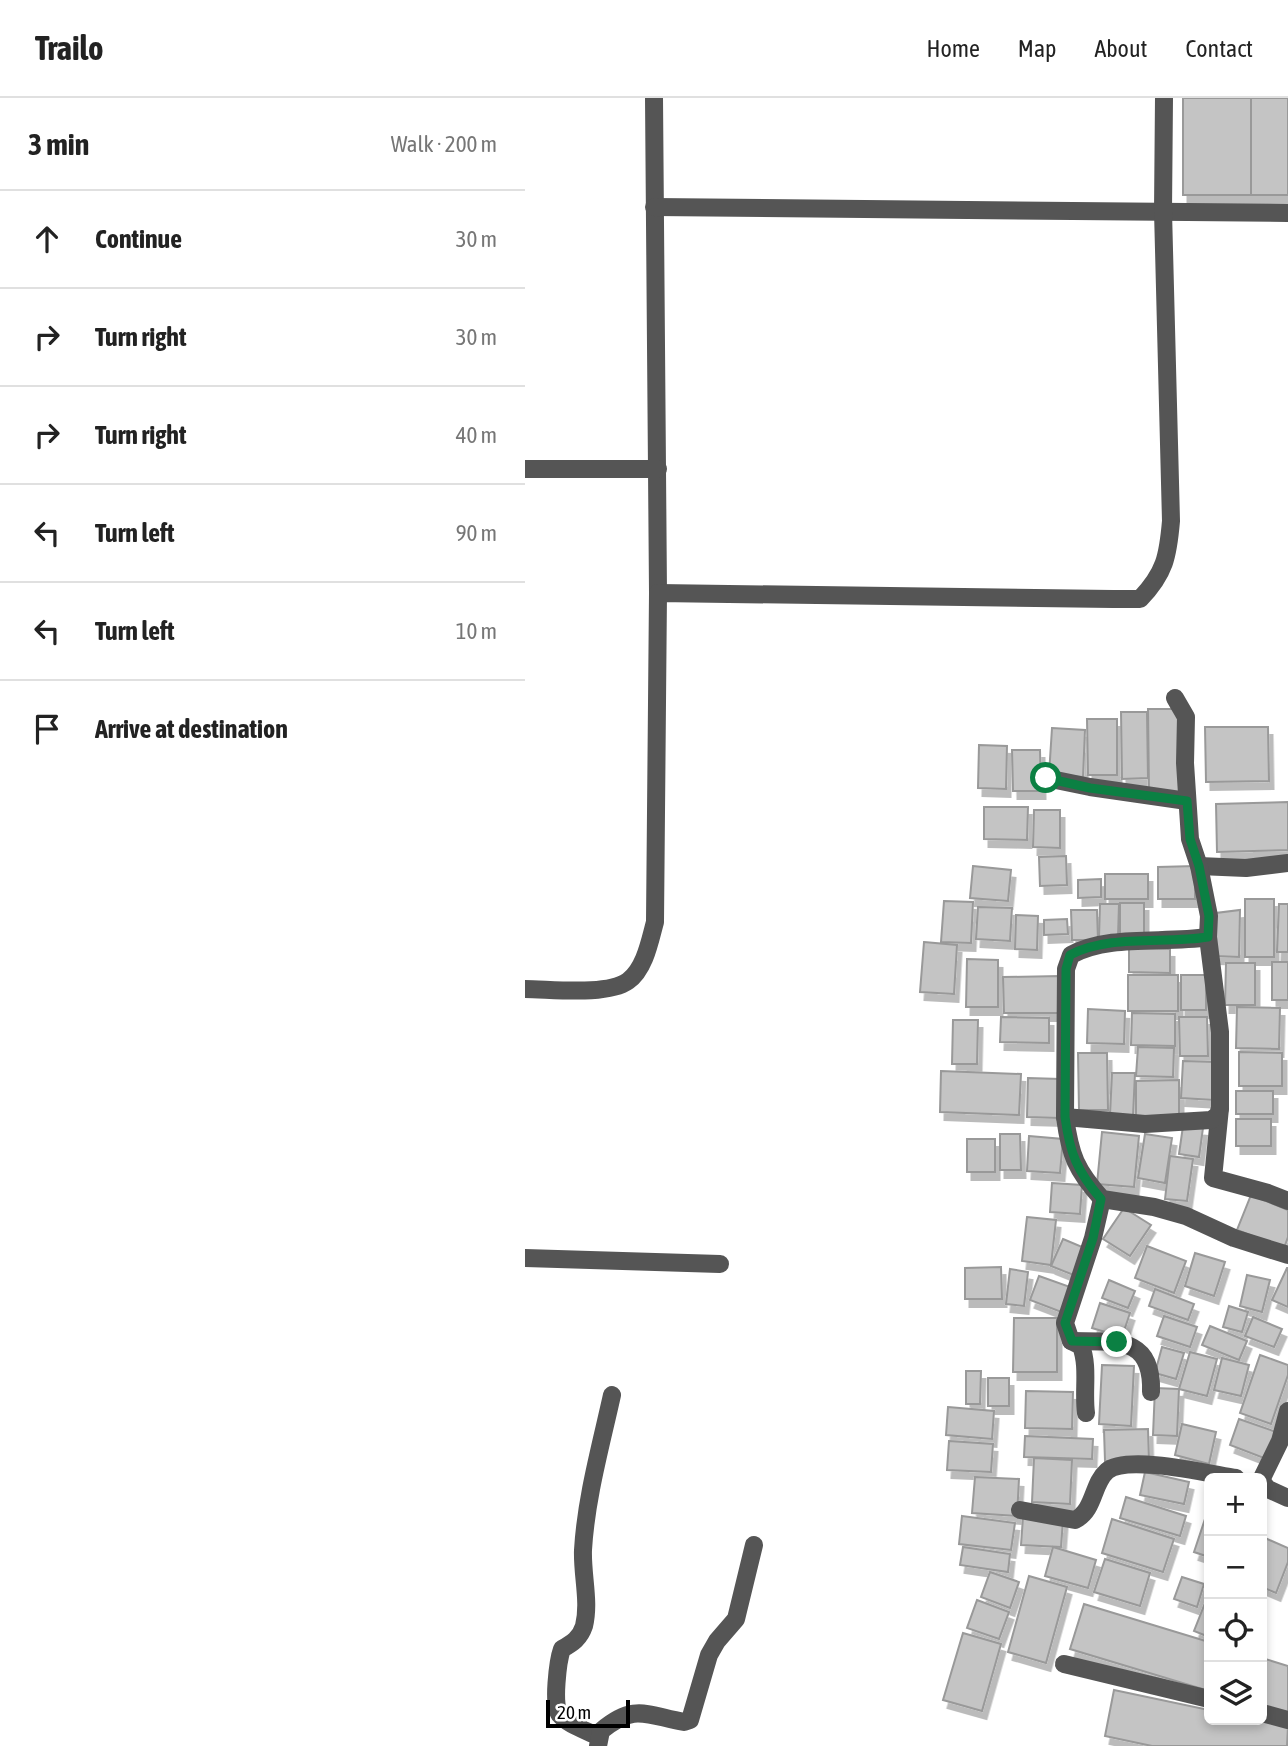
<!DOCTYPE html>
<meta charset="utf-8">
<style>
body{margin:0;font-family:"Asap Condensed",sans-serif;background:#f2f2f2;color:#222}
.controls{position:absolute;right:21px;bottom:21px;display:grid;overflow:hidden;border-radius:10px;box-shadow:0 4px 10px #0003}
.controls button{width:63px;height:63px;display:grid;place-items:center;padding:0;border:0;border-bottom:2px solid #e0e0e0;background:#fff;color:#222;font:35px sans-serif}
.scale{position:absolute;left:21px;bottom:18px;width:84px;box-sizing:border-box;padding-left:7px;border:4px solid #000;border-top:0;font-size:19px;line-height:24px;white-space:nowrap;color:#000;-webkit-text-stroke:5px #fff;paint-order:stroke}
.stop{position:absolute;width:21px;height:21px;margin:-16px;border:5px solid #0b8043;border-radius:50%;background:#fff}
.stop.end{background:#0b8043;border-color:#fff;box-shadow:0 2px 7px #0008}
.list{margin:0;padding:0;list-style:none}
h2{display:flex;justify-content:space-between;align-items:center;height:91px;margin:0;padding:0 28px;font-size:30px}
h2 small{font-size:23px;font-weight:400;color:#767676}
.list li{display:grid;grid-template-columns:46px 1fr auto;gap:21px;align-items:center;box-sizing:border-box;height:98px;padding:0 28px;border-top:2px solid #e0e0e0}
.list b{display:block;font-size:26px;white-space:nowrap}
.list em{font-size:23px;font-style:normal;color:#767676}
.icon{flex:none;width:38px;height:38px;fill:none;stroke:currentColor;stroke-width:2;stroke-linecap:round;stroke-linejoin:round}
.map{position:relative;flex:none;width:763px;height:1648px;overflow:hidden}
header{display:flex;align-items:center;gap:42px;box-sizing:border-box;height:98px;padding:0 35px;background:#fff;border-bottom:2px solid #e0e0e0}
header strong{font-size:33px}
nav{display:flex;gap:38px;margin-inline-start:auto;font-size:24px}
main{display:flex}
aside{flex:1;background:#fff}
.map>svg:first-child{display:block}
</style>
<header>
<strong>Trailo</strong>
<nav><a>Home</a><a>Map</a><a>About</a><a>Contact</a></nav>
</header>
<main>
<aside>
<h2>3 min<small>Walk · 200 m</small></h2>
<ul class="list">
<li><svg class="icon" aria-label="ahead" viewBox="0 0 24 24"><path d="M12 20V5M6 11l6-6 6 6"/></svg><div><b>Continue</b></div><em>30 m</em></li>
<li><svg class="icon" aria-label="right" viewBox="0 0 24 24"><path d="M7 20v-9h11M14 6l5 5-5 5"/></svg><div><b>Turn right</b></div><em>30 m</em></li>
<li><svg class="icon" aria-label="right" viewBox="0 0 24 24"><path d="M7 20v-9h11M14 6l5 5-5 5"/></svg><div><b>Turn right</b></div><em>40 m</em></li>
<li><svg class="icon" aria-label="left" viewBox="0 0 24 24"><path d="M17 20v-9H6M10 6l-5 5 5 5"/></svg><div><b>Turn left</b></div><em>90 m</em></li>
<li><svg class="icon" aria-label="left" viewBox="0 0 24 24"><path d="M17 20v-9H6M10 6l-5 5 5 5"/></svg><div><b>Turn left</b></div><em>10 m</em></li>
<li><svg class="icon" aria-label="arrive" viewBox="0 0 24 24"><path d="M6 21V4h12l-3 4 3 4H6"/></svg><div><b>Arrive at destination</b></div></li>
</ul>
</aside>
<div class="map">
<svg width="763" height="1648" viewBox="0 0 763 1648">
<defs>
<filter id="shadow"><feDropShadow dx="4.5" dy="8" stdDeviation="0" flood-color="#0004"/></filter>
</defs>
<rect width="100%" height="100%" fill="#fff"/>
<g fill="#c4c4c4" stroke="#999" stroke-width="2" filter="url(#shadow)">
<rect x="658" y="0" width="68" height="97"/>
<rect x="726" y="0" width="37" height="97"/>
<path d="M623 611H653L654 695H624Z"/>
<path d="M596 614H622L623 680 597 681Z"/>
<path d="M562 621H592V677H563Z"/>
<path d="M680 629H743L744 683 681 684Z"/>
<path d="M527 630 560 632 558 679 524 677Z"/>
<path d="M454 647 482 648 481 691 453 690Z"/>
<path d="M487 652H515L516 693H488Z"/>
<path d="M763 704V752L692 754 691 706Z"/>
<path d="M459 709H503L502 742 459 741Z"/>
<path d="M509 712H535V750L508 749Z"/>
<path d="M541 758 542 787 515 788 514 759Z"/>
<path d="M448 768 486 772 483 803 445 800Z"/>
<path d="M670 768V801H633V769Z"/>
<rect x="580" y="776" width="43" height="25"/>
<path d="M576 781V799L553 800V782Z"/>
<rect x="720" y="801" width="29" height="58"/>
<path d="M419 803 448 804 446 845 416 844Z"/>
<rect x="595" y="805" width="24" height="35"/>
<path d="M575 806H594L593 839H574Z"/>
<path d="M754 806H763V854H752Z"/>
<path d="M453 809 487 810 485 843 451 841Z"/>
<path d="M546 812H572L573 842H547Z"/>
<path d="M715 812 714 859 690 858 691 815Z"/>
<path d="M491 817 513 818 512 852 490 851Z"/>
<path d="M542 821 543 836 519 837V822Z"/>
<path d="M399 844 432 847 429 896 395 894Z"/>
<path d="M604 850 645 851V875L604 874Z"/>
<path d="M442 861 473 862V909H441Z"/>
<rect x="747" y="864" width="16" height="38"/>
<path d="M701 865H730V907H700Z"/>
<rect x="603" y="877" width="50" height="36"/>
<rect x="656" y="877" width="25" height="35"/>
<path d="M535 878V915H479L478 879Z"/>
<path d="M712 909 755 910 754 951 711 950Z"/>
<path d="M563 911 600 913 599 946 562 945Z"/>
<path d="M607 915 650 916V948L606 947Z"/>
<path d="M476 919 524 920V945L475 944Z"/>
<path d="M654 919H682L683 958H655Z"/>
<path d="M428 922H453L452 966H427Z"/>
<path d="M613 949 649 950 648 979 611 978Z"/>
<path d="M714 954 757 955V988H714Z"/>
<path d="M553 955H582L583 1012H554Z"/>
<path d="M658 963 691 964 689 1002 656 1000Z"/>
<path d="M416 973 496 976 494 1017 415 1014Z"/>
<path d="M587 975H610L608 1018 585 1017Z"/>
<path d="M503 980 535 981 534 1020 502 1019Z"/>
<path d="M654 982V1020L611 1021V983Z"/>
<rect x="711" y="993" width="37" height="23"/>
<rect x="711" y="1021" width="35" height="27"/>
<path d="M658 1028 678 1030 674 1059 654 1056Z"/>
<path d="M577 1034 614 1038 609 1089 572 1086Z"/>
<path d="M475 1036H495L496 1072H475Z"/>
<path d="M620 1036 647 1040 640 1085 613 1080Z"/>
<path d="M504 1038 538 1041 535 1075 502 1073Z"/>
<rect x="442" y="1041" width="28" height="33"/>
<path d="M645 1058 668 1061 662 1103 640 1101Z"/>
<path d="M527 1085 557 1087 555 1116 525 1114Z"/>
<path d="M726 1097 763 1112V1139L759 1150 712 1132Z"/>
<path d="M599 1110 626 1127 605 1158 578 1141Z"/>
<path d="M502 1119 531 1122 526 1167 497 1163Z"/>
<path d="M538 1141 562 1151 551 1178 526 1168Z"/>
<path d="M622 1148 661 1163 649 1195 610 1180Z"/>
<path d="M670 1155 700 1164 689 1198 660 1188Z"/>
<path d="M476 1169 477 1201H440V1170Z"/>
<path d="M762 1170H763V1209L747 1202Z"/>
<path d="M485 1171 503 1174 499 1208 481 1206Z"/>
<path d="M722 1177 745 1182 737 1214 715 1208Z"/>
<path d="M514 1178 548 1190 539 1215 505 1202Z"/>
<path d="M584 1182 610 1193 603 1210 577 1200Z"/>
<path d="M630 1191 669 1206 663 1222 624 1208Z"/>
<path d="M575 1205 605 1215 597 1239 567 1230Z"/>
<path d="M704 1208 723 1214 717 1234 698 1229Z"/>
<path d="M639 1218 672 1229 665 1249 632 1238Z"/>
<path d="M728 1219 757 1231 749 1249 720 1238Z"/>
<path d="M489 1220H532V1274H488Z"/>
<path d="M685 1228 722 1243 714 1262 677 1247Z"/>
<path d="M637 1249 659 1255 651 1281 630 1275Z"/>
<path d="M665 1254 692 1261 682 1298 654 1291Z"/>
<path d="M735 1257 763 1267V1277L746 1326 715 1315Z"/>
<path d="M697 1260 724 1267 716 1298 689 1292Z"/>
<path d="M577 1267 609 1268 606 1328 574 1326Z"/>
<path d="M441 1273H456L455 1306H441Z"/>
<rect x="463" y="1280" width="21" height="28"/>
<path d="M630 1290 654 1291 652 1338 628 1337Z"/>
<path d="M501 1293 548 1294 547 1331 500 1330Z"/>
<path d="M423 1309 469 1313 467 1341 421 1337Z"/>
<path d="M714 1321 754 1335 744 1362 705 1347Z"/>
<path d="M657 1326 691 1334 684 1366 650 1357Z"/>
<path d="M623 1331 624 1363H580L579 1332Z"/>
<path d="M500 1338 568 1341 567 1361 499 1359Z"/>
<path d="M424 1343 468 1346 466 1374 422 1372Z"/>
<path d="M509 1360 547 1362 545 1406 507 1404Z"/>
<path d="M620 1374 664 1384 659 1406 615 1397Z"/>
<path d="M450 1379 494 1381 492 1418 447 1415Z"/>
<path d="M601 1399 661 1418 655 1438 595 1420Z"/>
<path d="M437 1418 490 1425 486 1452 434 1446Z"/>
<path d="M498 1419 538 1422 536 1449 496 1447Z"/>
<path d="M587 1421 649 1441 638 1474 577 1455Z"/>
<path d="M680 1421 684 1423V1459L669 1454Z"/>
<path d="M740 1440 763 1450V1464L751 1495 737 1489V1448Z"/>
<path d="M438 1449 485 1456 483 1474 435 1467Z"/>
<path d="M528 1449 571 1462 563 1490 520 1478Z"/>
<path d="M580 1461 625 1475 615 1508 569 1494Z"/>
<path d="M465 1474 494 1484 485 1510 456 1499Z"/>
<path d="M504 1478 542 1489 521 1565 483 1554Z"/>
<path d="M657 1479 679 1486 672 1509 649 1501Z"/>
<path d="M684 1495V1539L669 1533Z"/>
<path d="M452 1502 484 1514 474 1541 442 1530Z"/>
<path d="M559 1506 684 1544V1593L545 1551Z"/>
<path d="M438 1535 476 1546 457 1613 418 1602Z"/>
<path d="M737 1560 763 1568V1618L737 1610Z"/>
<path d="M589 1592 684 1612V1622H733L763 1628 762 1648H627L580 1638Z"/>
</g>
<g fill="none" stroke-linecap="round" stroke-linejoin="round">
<g stroke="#555" stroke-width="18">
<path d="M129 0 133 495"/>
<path d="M129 109 763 115"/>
<path d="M0 371H133"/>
<path d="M521 680 565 689 662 703"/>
<path d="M674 768 721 770 763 765"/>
<path d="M683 839C639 846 584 836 546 857L541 871 540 1019C545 1057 551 1072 577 1101L629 1109 661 1118 709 1140 763 1157"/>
<path d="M0 891C26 891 82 898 103 883 120 871 125 842 130 824L133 495 588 501H615C640 475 643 458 646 423L638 113 639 0"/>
<path d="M695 1010 688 1080 743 1095 763 1103"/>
<path d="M540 1019 620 1026 686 1022 693 1017 695 1010V934L683 839 684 818 674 768 665 741 660 665 661 619 650 600"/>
<path d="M0 1160 195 1166"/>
<path d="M546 1243C590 1244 628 1237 626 1294"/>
<path d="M561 1315C558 1293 564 1269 556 1248L546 1243 540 1225 568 1140 577 1101"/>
<path d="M737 1380 755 1343 763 1313"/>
<path d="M737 1384 743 1391 763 1400"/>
<path d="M495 1412 550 1422C570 1412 567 1386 582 1373 602 1356 685 1376 711 1380"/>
<path d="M539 1566 684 1601"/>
<path d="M737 1615 763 1622"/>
<path d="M74 1639C63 1633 43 1627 35 1617 27 1609 33 1562 37 1551 48 1545 55 1540 59 1528 65 1504 57 1477 58 1452 61 1400 76 1347 87 1297"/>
<path d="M73 1648 76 1633C109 1605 121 1617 159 1624L165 1622 184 1557 192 1543 211 1521 229 1447"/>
</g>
</g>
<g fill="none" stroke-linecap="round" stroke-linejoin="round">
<path stroke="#0b8043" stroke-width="9" d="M521 680 565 690 662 703 665 741 674 768 684 818 683 839C639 846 584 836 545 857L541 871 540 1019C545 1056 552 1073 576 1101L568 1140 540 1225 547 1243 592 1244"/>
</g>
</svg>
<div class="controls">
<button>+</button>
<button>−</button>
<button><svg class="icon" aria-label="locate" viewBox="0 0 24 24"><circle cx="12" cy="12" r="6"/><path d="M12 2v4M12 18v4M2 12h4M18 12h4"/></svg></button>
<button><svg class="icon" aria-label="layers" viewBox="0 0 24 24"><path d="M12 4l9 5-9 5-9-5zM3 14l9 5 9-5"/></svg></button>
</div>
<div class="scale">20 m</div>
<div class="stop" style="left:521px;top:680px"></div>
<div class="stop end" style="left:592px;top:1244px"></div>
</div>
</main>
